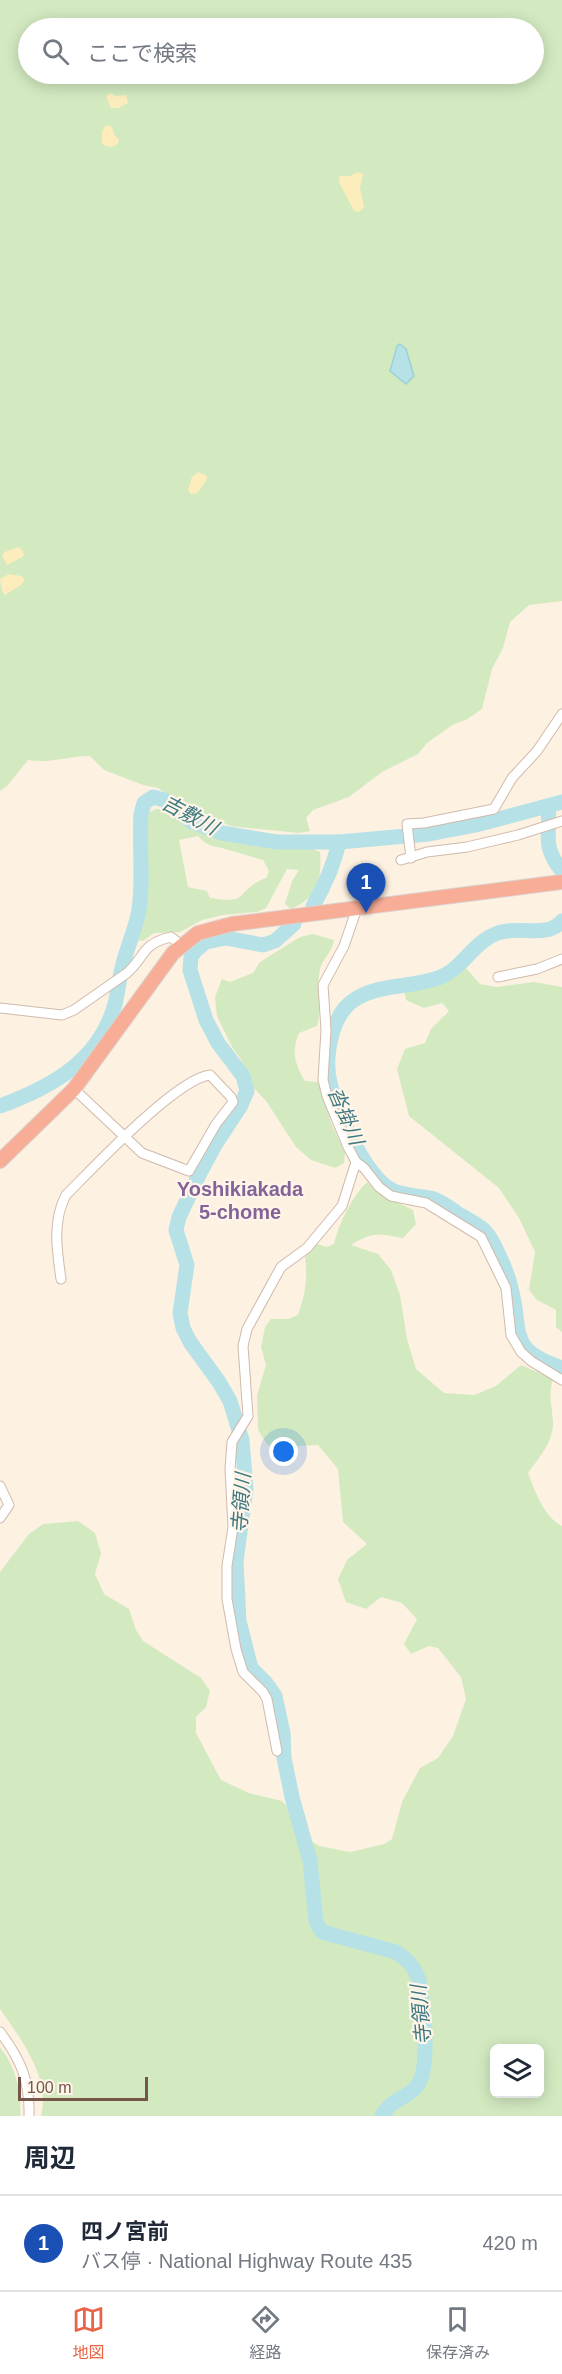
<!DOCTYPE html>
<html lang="ja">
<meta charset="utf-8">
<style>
body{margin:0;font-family:Arial,"Noto Sans JP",sans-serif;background:#f6f6f7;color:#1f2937}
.controls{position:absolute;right:18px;bottom:18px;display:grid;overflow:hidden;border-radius:9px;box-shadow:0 3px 15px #0003}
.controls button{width:54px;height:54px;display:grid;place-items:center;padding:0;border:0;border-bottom:2px solid #e0e1e3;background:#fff;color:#1f2937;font:30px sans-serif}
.scale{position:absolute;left:18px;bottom:15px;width:130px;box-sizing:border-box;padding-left:6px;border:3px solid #755648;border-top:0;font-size:16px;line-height:21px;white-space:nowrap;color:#755648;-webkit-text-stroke:4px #fff5e9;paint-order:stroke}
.you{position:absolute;left:284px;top:1452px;width:21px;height:21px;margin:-15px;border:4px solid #fff;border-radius:50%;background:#1a73e8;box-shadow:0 0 0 9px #1a73e833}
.badge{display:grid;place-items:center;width:39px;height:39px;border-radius:50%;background:#e96344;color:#fff;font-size:20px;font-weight:700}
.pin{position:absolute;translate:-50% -50px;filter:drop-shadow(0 2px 3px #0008)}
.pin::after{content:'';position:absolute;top:32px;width:21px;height:18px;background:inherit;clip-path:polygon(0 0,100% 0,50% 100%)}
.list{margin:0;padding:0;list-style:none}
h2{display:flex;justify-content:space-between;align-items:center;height:78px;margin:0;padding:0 24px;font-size:26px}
h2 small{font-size:20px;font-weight:400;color:#747a83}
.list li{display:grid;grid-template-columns:39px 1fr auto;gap:18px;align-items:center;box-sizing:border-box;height:96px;padding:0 24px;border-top:2px solid #e0e1e3}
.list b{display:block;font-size:22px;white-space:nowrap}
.list p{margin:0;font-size:20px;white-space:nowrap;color:#747a83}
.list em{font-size:20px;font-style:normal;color:#747a83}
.icon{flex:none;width:33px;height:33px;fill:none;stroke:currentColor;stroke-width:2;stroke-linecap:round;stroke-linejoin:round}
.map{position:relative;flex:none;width:562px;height:2116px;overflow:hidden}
.search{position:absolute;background:#fff;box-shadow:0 3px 15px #0003;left:18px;right:18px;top:18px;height:66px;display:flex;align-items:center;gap:15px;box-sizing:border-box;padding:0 21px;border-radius:33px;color:#747a83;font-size:22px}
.sheet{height:174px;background:#fff}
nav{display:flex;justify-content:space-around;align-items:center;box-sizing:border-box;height:84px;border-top:2px solid #e0e1e3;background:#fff;font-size:16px;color:#747a83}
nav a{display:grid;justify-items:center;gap:3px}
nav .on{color:#e96344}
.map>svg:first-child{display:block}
</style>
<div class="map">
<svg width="562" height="2116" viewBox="0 0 562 2116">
<rect width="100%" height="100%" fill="#fdf1e2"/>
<g fill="#d3eac1" fill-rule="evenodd">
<path d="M0 0H562V601L529 605 510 622 503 648 492 669 482 709 466 720 454 724 427 743 418 754 382 772 349 797 313 810 306 818 310 831 299 833 230 826 203 813 189 810 158 788 143 785 104 770 90 756C69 756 49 764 28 760L7 786 0 791ZM28 28H534V74H28Z"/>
<path d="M156 809H167C194 833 229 842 266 845 277 846 291 841 303 844 308 846 314 850 320 852 322 879 318 897 291 909L285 904 292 881 299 870 287 869 266 908 257 912 223 915 202 920 180 932 154 933 143 941 135 940 141 918 148 860 144 832 147 813ZM198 836C210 849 214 845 229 850 241 853 251 857 263 860L269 871 266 878C234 890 252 905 210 898L207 891 188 887 179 840Z"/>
<path d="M313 934 334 940C332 953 323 958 320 969 316 988 322 1008 317 1026L299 1033C291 1051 295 1065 305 1081L318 1082 332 1125 345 1153 344 1163 335 1168 311 1160 296 1147 266 1101 254 1088 242 1061 232 1047 217 1016 215 997 222 979 230 982 253 973 260 962 300 937Z"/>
<path d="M465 967 480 984 496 987 534 982 562 987V1332L556 1327V1310L537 1300 529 1290 535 1252 519 1218 499 1188 409 1116 397 1069 405 1049 425 1043 431 1029 449 1011 442 1003 424 1008 406 1000 404 990 448 980Z"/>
<path d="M367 1182 379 1194 413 1210 416 1224 403 1238C380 1234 372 1231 351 1245L378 1254 391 1270 400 1295 407 1339 416 1369 444 1393 474 1395 496 1386 521 1365 553 1379C548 1396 552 1405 553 1422 554 1441 539 1458 528 1473 535 1491 544 1517 562 1526V2116H41C51 2078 21 2039 0 2009V1572L29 1534 43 1524 78 1521 95 1533 101 1553 95 1574 104 1594 129 1609 136 1630 143 1641 201 1678 210 1691 206 1707 196 1717V1733L221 1780 249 1793 282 1801 291 1810 300 1834 319 1846 350 1852 384 1844 392 1839 402 1802 420 1768 438 1758 453 1736 466 1699 461 1677 438 1648 429 1646 411 1654 404 1644 417 1619 402 1603 381 1597 366 1609 346 1602 338 1579 347 1560 367 1544 343 1522 338 1469 318 1445 296 1446 280 1455 267 1444 258 1430 257 1395 266 1365 261 1347 265 1327 271 1319H288L298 1315C305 1295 308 1278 305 1257L317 1244 327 1247 334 1244C339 1223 352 1197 367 1182ZM494 2048H540V2094H494Z"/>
<path d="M0 2047C15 2066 22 2092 20 2116H0Z"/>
</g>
<g fill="#fdecbc">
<path d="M110 93 116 96 126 95 128 103 118 108H111L106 97Z"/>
<path d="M106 125 112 127 114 134 119 140C118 148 106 149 102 143V132Z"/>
<path d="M357 172 363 174 360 188 364 207 359 212 354 211 339 182 340 176H350Z"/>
<path d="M198 472 207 476 206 481 197 493 191 494 188 490 192 477Z"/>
<path d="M18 547 23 551 24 556 7 565 2 556 5 552Z"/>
<path d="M9 574 21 576 25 580 21 585 5 595 2 591 0 579Z"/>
</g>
<path fill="#b6e1e6" stroke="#9cd1d8" stroke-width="1.5" d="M400 344 406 349 414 376 406 384 390 371 397 346Z"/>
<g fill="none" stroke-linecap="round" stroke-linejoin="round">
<g stroke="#b6e1e6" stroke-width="15">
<path d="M548 806C551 836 541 845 562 871"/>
<path d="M313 906C325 885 334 865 339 842"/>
<path d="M562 921C547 939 519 925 498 933 474 941 464 967 441 977 414 988 379 983 354 1000 331 1015 324 1058 330 1083 337 1112 364 1173 390 1189 403 1197 420 1195 434 1199 442 1202 450 1208 457 1213 466 1218 477 1224 484 1230 494 1240 508 1274 511 1288 523 1333 506 1349 562 1368"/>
<path d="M294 924 275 941 263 945 226 938 206 942 196 950 191 957 190 970 206 1020 218 1043 243 1076 247 1091 240 1107 215 1145 200 1173 179 1217 176 1230 187 1265 180 1313 183 1328 190 1342 219 1382 230 1401 242 1440 246 1489 236 1561 239 1621 251 1668 266 1683 275 1696 283 1733 284 1758 292 1797 310 1861 316 1922 322 1932 396 1952C408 1960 414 1966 419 1980 422 2004 432 2067 417 2086 406 2099 390 2100 382 2116"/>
<path d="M0 1106C52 1087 99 1061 115 1004 118 992 119 980 122 968 126 950 134 933 138 915 144 888 139 844 141 814L144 803 153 797 164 800 192 822 222 833 277 842H339L429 834 476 825 562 802"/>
</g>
<g stroke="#d0baac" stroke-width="11">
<g id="minor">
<path d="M411 858 407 824 424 823 494 809 512 778 537 751 562 714"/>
<path d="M401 860 427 852 467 847 518 835 562 821"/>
<path d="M357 908 344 946 323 985 326 1030 323 1080 327 1096 348 1147 356 1162 364 1168 379 1187 391 1196 426 1203 481 1237 506 1288 511 1335 521 1352 531 1361 562 1380"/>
<path d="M498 977 537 969 562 959"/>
<path d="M0 1008 62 1015 74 1010 127 973C146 956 141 944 171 937L181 945"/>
<path d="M61 1279C57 1251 52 1221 66 1195 93 1168 176 1079 210 1075L231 1097 233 1102 216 1124 189 1171 142 1153 74 1089"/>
<path d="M0 1486 9 1505 0 1518"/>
<path d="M277 1751 267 1699 263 1692 243 1672 236 1649 227 1599V1566L233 1527 230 1469 232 1442 248 1416 243 1346 247 1329 281 1267 307 1248 342 1206 356 1162"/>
<path d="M0 2032C21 2060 30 2081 29 2116"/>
</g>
</g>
<g stroke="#dbd3cf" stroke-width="16">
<path id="highway" d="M0 1161 74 1089 173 953 198 933 232 924 562 882"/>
</g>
<use href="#minor" stroke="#fff" stroke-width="9"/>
<use href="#highway" stroke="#f8ad97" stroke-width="14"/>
</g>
<g text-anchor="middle" stroke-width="4.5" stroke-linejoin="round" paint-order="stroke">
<g font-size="20" font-style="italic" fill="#3f7982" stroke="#fff5e9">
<text transform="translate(190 815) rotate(28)" y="7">吉敷川</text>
<text transform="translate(346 1116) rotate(67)" y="7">沓掛川</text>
<text transform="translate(241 1503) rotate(-86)" y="7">寺領川</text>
<text transform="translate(421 2015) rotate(-95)" y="7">寺領川</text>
</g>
<g font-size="20" font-weight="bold" fill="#846398" stroke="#fff5e9">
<text x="240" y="1196">Yoshikiakada<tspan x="240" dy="23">5-chome</tspan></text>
</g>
</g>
</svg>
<div class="controls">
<button><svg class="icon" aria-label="layers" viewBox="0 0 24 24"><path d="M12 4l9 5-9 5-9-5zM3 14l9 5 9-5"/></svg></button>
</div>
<div class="scale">100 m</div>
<div class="you"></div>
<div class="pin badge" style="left:366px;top:913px;background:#1a4fb4">1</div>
<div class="search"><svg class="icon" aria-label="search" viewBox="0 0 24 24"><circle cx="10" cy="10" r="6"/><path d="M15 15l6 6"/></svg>ここで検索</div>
</div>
<section class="sheet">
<h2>周辺<small></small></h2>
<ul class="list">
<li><span class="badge" style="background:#1a4fb4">1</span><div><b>四ノ宮前</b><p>バス停 · National Highway Route 435</p></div><em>420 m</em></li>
</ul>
</section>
<nav>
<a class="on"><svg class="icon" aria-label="map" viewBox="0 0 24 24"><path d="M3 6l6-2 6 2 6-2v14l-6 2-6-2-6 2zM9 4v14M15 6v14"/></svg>地図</a>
<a><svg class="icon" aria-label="directions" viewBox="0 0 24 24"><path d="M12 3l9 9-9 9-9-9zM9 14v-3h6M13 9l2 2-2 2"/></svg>経路</a>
<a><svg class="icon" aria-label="saved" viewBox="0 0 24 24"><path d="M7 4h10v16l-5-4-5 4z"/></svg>保存済み</a>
</nav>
